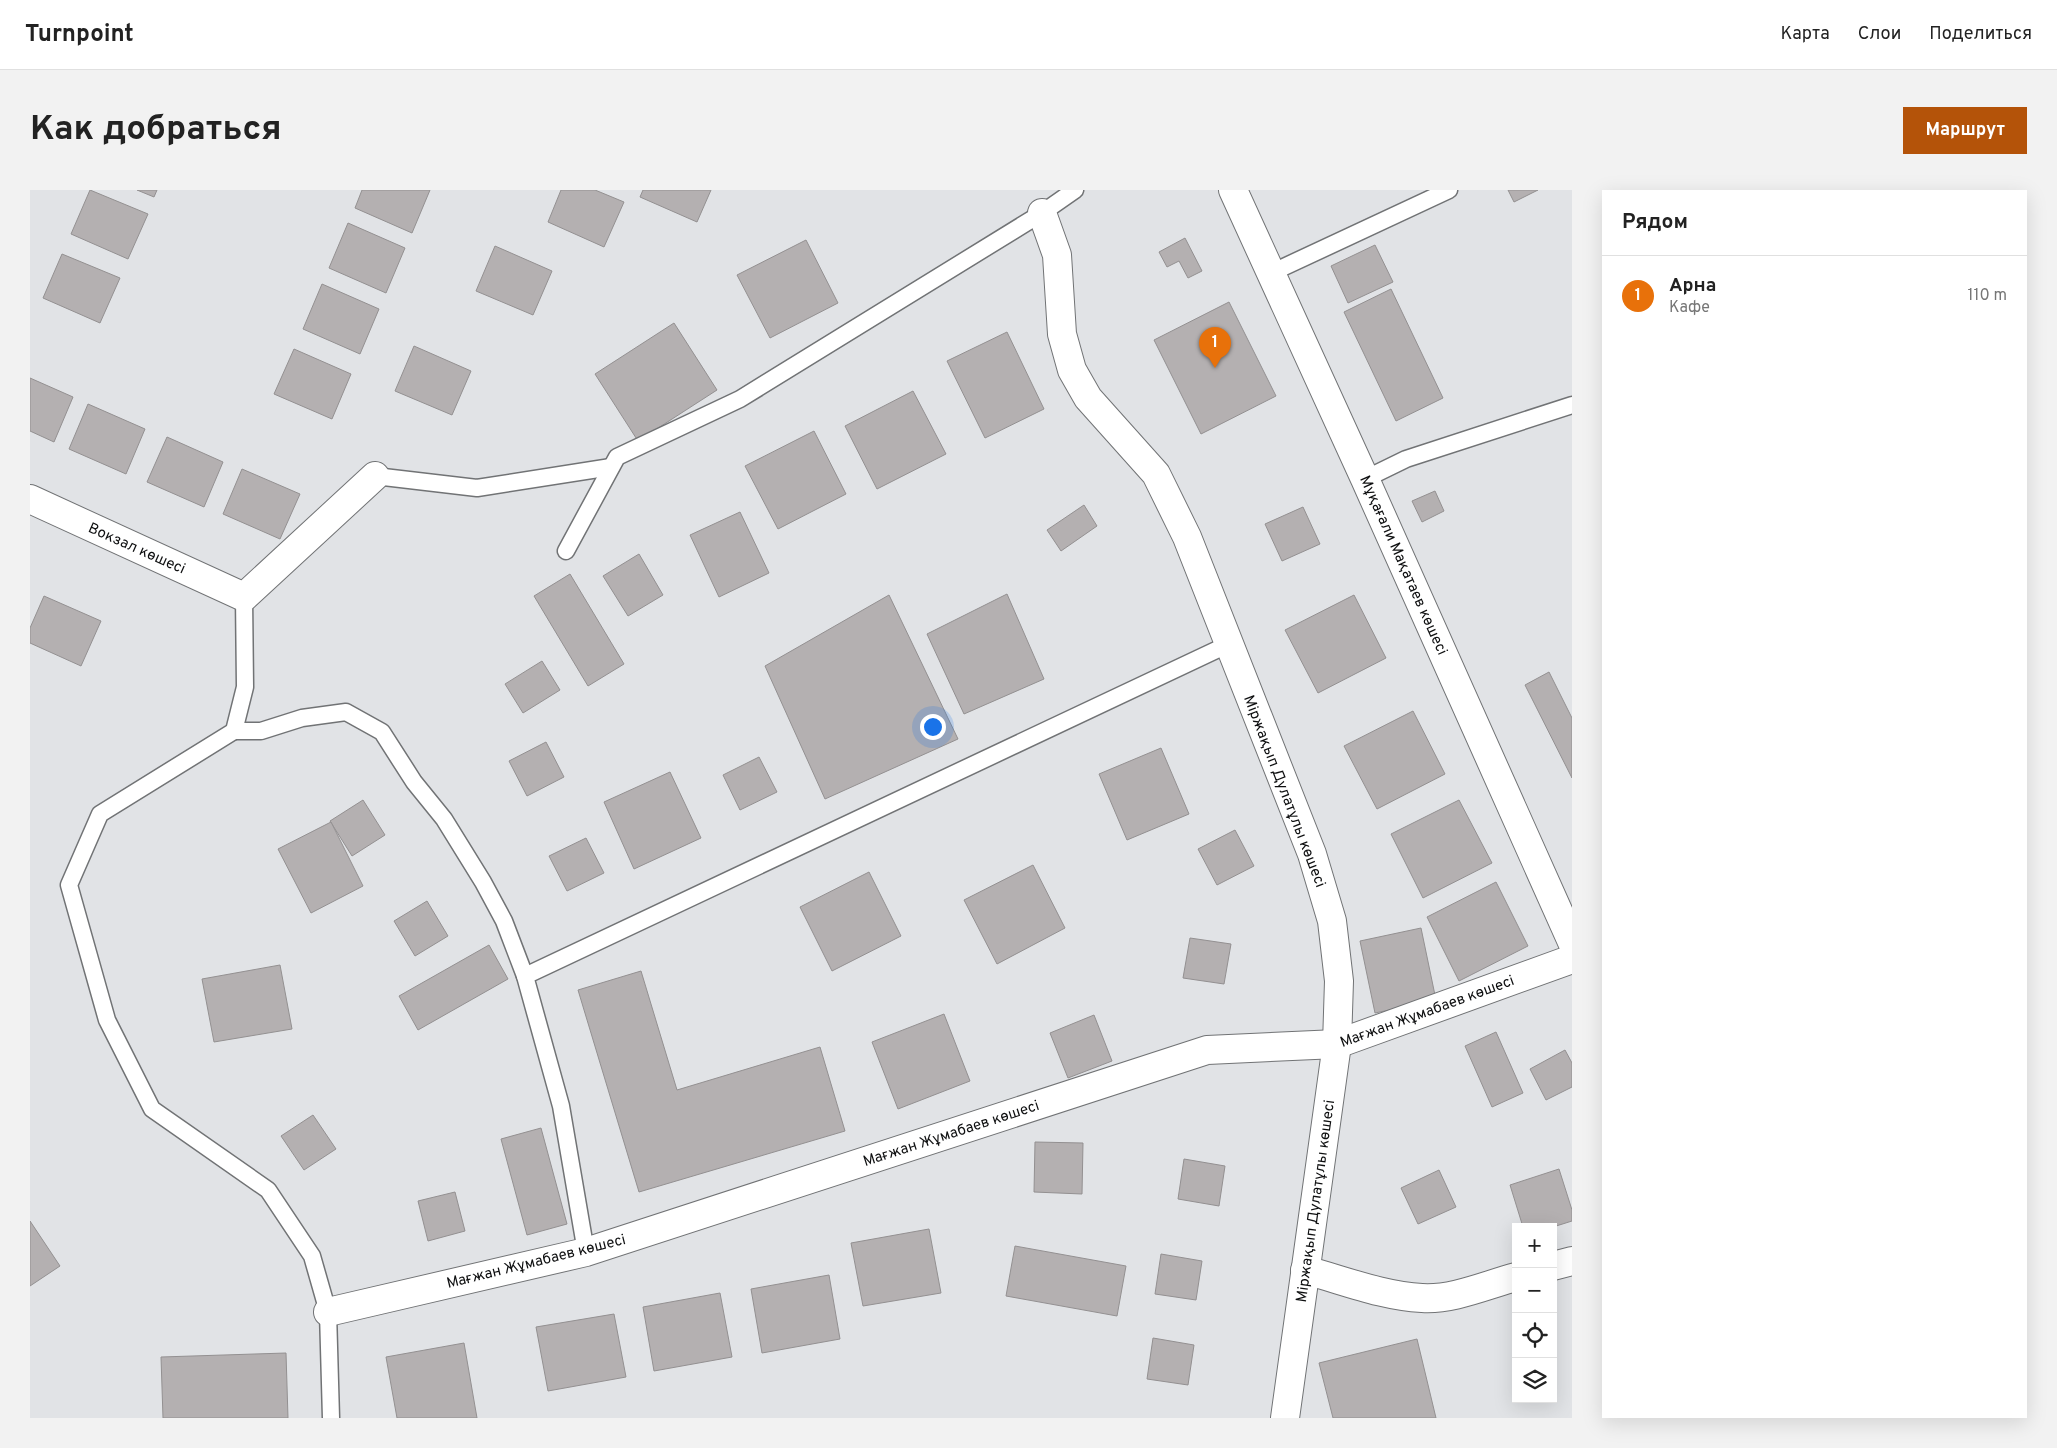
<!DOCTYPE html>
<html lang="ru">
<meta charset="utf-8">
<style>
body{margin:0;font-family:Overpass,sans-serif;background:#f2f2f2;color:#222}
.controls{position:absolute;right:15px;bottom:15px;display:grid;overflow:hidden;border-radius:0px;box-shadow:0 5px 20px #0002}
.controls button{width:45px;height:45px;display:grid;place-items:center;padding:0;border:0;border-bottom:1px solid #e0e0e0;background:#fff;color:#222;font:25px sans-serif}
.you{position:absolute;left:902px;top:536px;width:18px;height:18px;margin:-12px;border:4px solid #fff;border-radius:50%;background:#1a73e8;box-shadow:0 0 0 8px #1a73e833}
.badge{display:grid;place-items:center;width:32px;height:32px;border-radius:50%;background:#b45309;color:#fff;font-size:16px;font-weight:700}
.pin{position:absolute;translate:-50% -41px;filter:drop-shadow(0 1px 2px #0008)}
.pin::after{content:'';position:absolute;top:26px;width:18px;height:15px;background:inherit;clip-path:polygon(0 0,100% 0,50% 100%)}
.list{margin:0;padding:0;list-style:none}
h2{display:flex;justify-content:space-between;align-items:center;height:65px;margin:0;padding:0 20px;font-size:21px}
h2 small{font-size:16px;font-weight:400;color:#767676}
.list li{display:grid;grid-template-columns:32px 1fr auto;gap:15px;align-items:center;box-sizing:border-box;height:80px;padding:0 20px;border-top:1px solid #e0e0e0}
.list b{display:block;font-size:19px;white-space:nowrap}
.list p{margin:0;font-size:16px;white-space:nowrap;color:#767676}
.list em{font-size:16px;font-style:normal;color:#767676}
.icon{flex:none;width:28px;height:28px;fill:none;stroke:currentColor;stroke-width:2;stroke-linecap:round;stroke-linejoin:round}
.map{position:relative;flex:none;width:1542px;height:1228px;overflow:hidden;border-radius:0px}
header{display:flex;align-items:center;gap:30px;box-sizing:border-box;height:70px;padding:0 25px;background:#fff;border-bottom:1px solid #e0e0e0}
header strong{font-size:24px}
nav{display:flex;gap:28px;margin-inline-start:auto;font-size:18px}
.intro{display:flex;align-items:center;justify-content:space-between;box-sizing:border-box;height:120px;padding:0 30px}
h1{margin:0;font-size:35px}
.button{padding:12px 22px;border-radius:0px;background:#b45309;color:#fff;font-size:18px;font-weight:700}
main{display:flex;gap:30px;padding:0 30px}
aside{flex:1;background:#fff;border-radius:0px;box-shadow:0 5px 20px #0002}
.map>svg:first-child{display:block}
</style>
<header>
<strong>Turnpoint</strong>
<nav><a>Карта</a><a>Слои</a><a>Поделиться</a></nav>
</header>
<div class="intro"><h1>Как добраться</h1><a class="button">Маршрут</a></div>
<main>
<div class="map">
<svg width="1542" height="1228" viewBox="0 0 1542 1228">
<rect width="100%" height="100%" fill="#e1e3e6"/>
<g fill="#b4b0b1" stroke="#939091">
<path d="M60 0 118 24 98 69 41 44Z"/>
<path d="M107 0H127L124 7Z"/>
<path d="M332 0H400L382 43 325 18Z"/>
<path d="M531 0H565L594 12 574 57 518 32Z"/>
<path d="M613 0H681L667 32 610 7Z"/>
<path d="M1478 0H1508L1484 12Z"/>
<path d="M318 33 375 58 356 103 299 78Z"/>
<path d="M1155 48 1172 81 1158 88 1149 71 1137 77 1129 62Z"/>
<path d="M776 50 808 113 740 148 707 85Z"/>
<path d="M1345 55 1363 92 1318 113 1301 76Z"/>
<path d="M465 56 522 81 503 125 446 101Z"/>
<path d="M32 64 90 88 70 133 13 108Z"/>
<path d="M292 94 349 119 330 164 273 139Z"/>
<path d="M1361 99 1413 208 1366 231 1314 122Z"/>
<path d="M1199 112 1246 206 1171 244 1124 150Z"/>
<path d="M644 133 687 200 608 251 565 184Z"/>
<path d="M977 142 1014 219 955 248 917 171Z"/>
<path d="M384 156 441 181 422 225 365 201Z"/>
<path d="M264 159 321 184 302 229 244 204Z"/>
<path d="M0 188 43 207 24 252 0 241Z"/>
<path d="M883 201 916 264 847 299 815 236Z"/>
<path d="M58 214 115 239 96 284 39 259Z"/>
<path d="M784 241 816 304 748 339 715 276Z"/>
<path d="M137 247 193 272 174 317 117 292Z"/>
<path d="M212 279 270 304 250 349 193 324Z"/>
<path d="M1405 301 1414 321 1392 332 1382 311Z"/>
<path d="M1054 315 1067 336 1031 361 1017 340Z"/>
<path d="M1273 317 1290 354 1252 371 1235 334Z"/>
<path d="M710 322 739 383 689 407 660 345Z"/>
<path d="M609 364 633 405 598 426 573 386Z"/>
<path d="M540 384 594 474 558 496 504 406Z"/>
<path d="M977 404 1014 489 934 524 897 444Z"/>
<path d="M859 405 928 549 795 609 735 476Z"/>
<path d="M1324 405 1356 468 1288 503 1255 440Z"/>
<path d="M14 406 71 431 51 476 0 453V438Z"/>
<path d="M512 471 530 500 493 523 475 494Z"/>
<path d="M1519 482 1542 528V588L1495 495Z"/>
<path d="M1383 521 1415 584 1347 619 1314 556Z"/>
<path d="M516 552 534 587 497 606 479 571Z"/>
<path d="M1131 558 1159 624 1097 650 1069 584Z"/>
<path d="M729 567 747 602 710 620 693 585Z"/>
<path d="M640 582 671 648 604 679 574 612Z"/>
<path d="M333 610 355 645 322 666 300 631Z"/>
<path d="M1429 610 1462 673 1393 708 1361 644Z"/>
<path d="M301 632 333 696 281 723 248 659Z"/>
<path d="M1205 640 1224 676 1187 695 1168 659Z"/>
<path d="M556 648 574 683 537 701 519 666Z"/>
<path d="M1003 675 1035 738 967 774 934 710Z"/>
<path d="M839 682 871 746 802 781 770 717Z"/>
<path d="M1466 692 1498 756 1429 791 1397 727Z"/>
<path d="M397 711 418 746 385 766 364 731Z"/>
<path d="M1391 738 1406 810 1345 823 1330 751Z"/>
<path d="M1160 748 1201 754 1194 794 1153 788Z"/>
<path d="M459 755 478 789 388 840 369 806Z"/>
<path d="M250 775 262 839 184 852 172 789Z"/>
<path d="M611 781 647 900 790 857 815 941 609 1002 548 800Z"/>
<path d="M914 824 940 891 868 919 842 852Z"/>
<path d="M1064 825 1082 871 1038 888 1020 843Z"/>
<path d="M1466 842 1493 903 1462 917 1435 856Z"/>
<path d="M1535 860 1542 873V897L1516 910 1500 879Z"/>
<path d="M283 925 306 959 274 980 251 946Z"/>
<path d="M511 938 537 1034 497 1045 471 949Z"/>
<path d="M1005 952 1053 953 1052 1004 1004 1002Z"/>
<path d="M1154 969 1195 976 1189 1016 1148 1009Z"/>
<path d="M1529 979 1542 1020V1031L1523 1037H1493L1480 995Z"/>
<path d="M1409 980 1426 1017 1388 1034 1371 998Z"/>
<path d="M425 1002 435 1041 398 1051 388 1011Z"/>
<path d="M0 1031 30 1076 0 1096Z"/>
<path d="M899 1039 911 1103 833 1116 821 1053Z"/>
<path d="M985 1056 1096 1076 1087 1126 976 1106Z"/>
<path d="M1131 1064 1172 1071 1166 1110 1125 1104Z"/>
<path d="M799 1085 810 1149 732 1163 721 1099Z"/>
<path d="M690 1103 702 1167 624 1181 613 1117Z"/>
<path d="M584 1124 596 1187 518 1201 506 1137Z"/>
<path d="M1123 1148 1164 1155 1158 1195 1117 1189Z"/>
<path d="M1387 1149 1406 1228H1303L1289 1173Z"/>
<path d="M434 1153 447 1228H367L356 1167Z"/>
<path d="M256 1163 258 1228H133L131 1167Z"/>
</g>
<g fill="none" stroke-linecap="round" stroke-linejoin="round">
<g stroke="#717375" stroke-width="19">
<g id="lane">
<path d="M1241 83 1419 0"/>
<path d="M345 286 447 298 581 277"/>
<path d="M1335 289 1376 269 1542 215"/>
<path d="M536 361 587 267 710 209 1012 23 1045 0"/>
<path d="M214 407 215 497 204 541 70 624 39 695 77 830 122 919 238 1000 282 1066 298 1122 301 1228"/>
<path d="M204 541H231L272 528 316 522 352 542 384 592 414 629 453 692 474 731 495 786"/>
<path d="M556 1062 531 916 495 786 1199 454"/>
</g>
</g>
<g stroke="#717375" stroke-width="30">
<g id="street">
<path d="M1012 23 1027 65 1032 144 1042 180 1058 208 1126 284 1157 347 1282 664 1302 731 1309 791 1307 854 1255 1228"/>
<path d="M0 309 214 407 345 286"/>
<path d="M1523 1076 1542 1071"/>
<path d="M1275 1080C1313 1090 1352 1106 1392 1108 1423 1110 1456 1095 1486 1087"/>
<path d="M298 1122 556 1062 1177 860 1307 854 1542 769"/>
</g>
</g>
<g stroke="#717375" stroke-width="30">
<path id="secondary" d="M1203 0 1335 289 1542 752"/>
</g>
<use href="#lane" stroke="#fff" stroke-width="16"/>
<use href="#street" stroke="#fff" stroke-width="28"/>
<use href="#secondary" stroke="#fff" stroke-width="28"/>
</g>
<g text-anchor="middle" stroke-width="4" stroke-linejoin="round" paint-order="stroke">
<g font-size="15" fill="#0e0f10" stroke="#fff">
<text transform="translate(107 358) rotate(24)" y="5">Вокзал көшесі</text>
<text transform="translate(1374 375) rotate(66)" y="5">Мұқағали Мақатаев көшесі</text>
<text transform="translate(1255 601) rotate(69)" y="5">Міржақып Дулатұлы көшесі</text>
<text transform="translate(1397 821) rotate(-20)" y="5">Мағжан Жұмабаев көшесі</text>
<text transform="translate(921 943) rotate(-18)" y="5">Мағжан Жұмабаев көшесі</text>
<text transform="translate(1285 1011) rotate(-82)" y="5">Міржақып Дулатұлы көшесі</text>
<text transform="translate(506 1071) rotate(-14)" y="5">Мағжан Жұмабаев көшесі</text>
</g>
</g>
</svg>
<div class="controls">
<button>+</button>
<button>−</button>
<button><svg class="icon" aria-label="locate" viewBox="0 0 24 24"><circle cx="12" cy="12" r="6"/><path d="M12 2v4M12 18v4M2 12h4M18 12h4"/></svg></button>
<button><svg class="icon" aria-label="layers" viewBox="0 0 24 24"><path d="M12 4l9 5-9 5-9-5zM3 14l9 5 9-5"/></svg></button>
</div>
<div class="you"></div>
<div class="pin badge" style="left:1185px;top:178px;background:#e8710a">1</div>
</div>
<aside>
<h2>Рядом<small></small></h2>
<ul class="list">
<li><span class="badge" style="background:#e8710a">1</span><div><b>Арна</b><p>Кафе</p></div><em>110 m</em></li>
</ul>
</aside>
</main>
